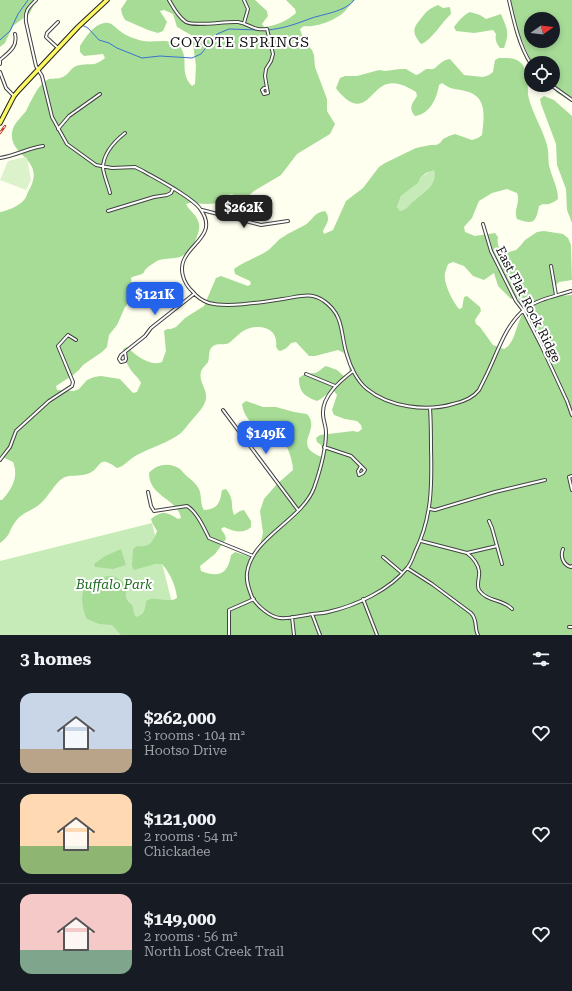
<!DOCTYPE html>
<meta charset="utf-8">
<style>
:root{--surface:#171b24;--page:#242831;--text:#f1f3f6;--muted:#9ea1a6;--line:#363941;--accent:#2563eb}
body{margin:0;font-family:"Roboto Serif",serif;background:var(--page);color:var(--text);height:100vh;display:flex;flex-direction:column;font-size:15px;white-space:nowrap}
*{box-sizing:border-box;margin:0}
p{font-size:13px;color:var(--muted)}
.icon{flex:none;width:22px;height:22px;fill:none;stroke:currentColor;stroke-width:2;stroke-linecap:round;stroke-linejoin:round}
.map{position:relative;height:635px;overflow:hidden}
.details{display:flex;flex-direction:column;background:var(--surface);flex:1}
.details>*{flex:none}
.needle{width:26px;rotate:76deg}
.fabs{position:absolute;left:524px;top:12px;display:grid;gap:8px}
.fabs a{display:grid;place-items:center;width:36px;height:36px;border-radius:50%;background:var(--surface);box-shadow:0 2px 6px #0003;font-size:20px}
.price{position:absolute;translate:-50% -34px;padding:0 9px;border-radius:8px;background:var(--accent);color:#fff;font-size:13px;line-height:26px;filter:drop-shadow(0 1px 2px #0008)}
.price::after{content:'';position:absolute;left:50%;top:24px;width:12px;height:9px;margin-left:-6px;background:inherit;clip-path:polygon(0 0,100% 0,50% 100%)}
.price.selected{background:#222;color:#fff}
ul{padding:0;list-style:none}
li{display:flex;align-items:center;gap:12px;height:100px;padding:0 20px}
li+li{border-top:1px solid var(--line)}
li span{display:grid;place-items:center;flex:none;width:112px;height:80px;border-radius:12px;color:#555}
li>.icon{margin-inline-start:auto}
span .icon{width:48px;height:48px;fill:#fffc;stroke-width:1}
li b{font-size:17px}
h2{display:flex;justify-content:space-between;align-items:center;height:48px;padding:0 20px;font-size:17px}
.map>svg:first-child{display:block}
.green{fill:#c7ebb8}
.forest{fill:#a7dc97;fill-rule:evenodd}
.pitch{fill:#dbf2ca}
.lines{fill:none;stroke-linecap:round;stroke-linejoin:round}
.stream{stroke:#3871d1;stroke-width:1}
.minor-casing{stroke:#424242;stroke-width:4}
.primary-casing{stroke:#202020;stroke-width:5.5}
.minor{stroke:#fff;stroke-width:2}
.primary{stroke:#fcf963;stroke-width:3.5}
.rail-casing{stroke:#c43f22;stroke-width:2.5}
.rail{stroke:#fff;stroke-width:1;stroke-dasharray:3;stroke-linecap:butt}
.labels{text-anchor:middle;stroke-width:4;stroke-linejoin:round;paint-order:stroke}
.street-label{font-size:13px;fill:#0f0f0f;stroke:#fff}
.park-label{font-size:13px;font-style:italic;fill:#1c691e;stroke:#fff}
.neighbourhood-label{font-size:14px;letter-spacing:1px;fill:#0f0f0f;stroke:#fff}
</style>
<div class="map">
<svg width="572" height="635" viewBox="0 0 572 635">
<rect width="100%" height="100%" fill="#fffff0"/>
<!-- green -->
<path class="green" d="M434,169c3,16 -9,22 -19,31 -6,4 -7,9 -15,11l-3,-4 4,-11 17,-13 3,-6z
M152,523l28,112h-180v-74z"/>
<!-- forest -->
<path class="forest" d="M0,0h36l-6,13 -17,13 -8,17 -5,4z
M127,0h128l12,11 1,5 -6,8 2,3c11,-1 23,-6 32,-14l-1,-4 -9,-9h69c-4,4 -7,7 -10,11 -8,9 -30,17 -41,15l-4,3 4,12 8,9 2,5 1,12 12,32v12l8,13 -5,10 -33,20 -16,21 -27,16 -9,8 -4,1 -9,-6 -4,1c-9,13 -25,8 -39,8l-3,1c3,7 11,10 13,20 2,10 -9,30 -19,33 -6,2 -14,1 -21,3 -4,2 -10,6 -13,9 -3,3 0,2 -4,5 -4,2 -7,1 -11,4l2,19 -8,10 -8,18 -8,10 -2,12 -5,5 -19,13 -4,5 -6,5 -17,11 1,4 17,1 5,-2 8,-9 7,-3 7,-1 19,3 13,14 4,-1 4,-9c-2,-4 -3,-5 -6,-8 -7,-7 -11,-17 -12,-26l4,-2c8,8 23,20 35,15l4,-11 -2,-20 3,-2h4l5,-2 9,-9 19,-12 12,-28 5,-2 27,10 3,-2 -1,-3 -15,-7 -1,-5c10,-8 22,-11 33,-18 6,-4 9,-10 16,-14 7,-5 15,-8 22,-12 8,-5 9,-13 20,-14 6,8 2,12 -2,20l1,3 9,-4 13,-29 17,-13 16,-21 6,-4 31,-15 14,-3h6l4,-2 3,-4 6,-3 6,-2 17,6 6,-2 4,-3c2,-18 6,-39 -17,-44 -12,-3 -11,0 -23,-8l-3,2c-2,13 -9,29 -24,31 -7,-8 -3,-12 2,-20l-1,-4c-8,-5 -19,-11 -29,-8 -16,5 -21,30 -41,15 -4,-4 -7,-6 -10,-11l4,-10 5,-2h12l22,-6 6,1 15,-2h6l10,6c5,-1 7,-5 11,-6 4,0 7,1 9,-2 5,-4 7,-7 14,-8l14,16 19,2 6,-2 4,-3 2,-12 4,-2c8,0 17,-1 23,6 9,11 4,23 7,35 4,15 13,29 17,43 4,10 1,18 4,27 3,11 8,19 8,30 -5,4 -9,6 -15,5l-4,2c-3,17 -6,19 -22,13 -4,-9 4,-17 0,-26l-10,-4 -15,4 -13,8 -7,17 -8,9 1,5 10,4 20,-3 3,4c-1,7 0,10 5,15h6l7,-2 5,-5 4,-5 12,-8 7,-1 19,3 5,4 3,7 1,35 -13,2 -4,4v5l4,5 13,-1v340h-451l-9,-10 -13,-1 -12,-5c-4,-7 -7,-22 -3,-31 4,-7 19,-12 26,-12 4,0 9,3 12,5 4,6 4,9 4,16 1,4 3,5 6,8 2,4 1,8 4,12 9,-2 9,-8 10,-16 9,-6 22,3 31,-3 -1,-12 -7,-25 -15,-34h-7l-21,6 -2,-4 1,-17 4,-3c13,2 16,-4 20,-15 -2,-4 -5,-7 -6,-12 11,-9 16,-7 27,0l3,-1c-4,-20 -32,-21 -32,-45 8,-9 20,-11 31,-4 3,3 5,6 9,9 4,3 7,6 10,11 3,7 1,15 5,21 14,-1 16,-7 18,-20l4,-1c9,11 4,16 8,26l6,-4 4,-1 7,11v6c-9,8 -17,4 -27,0l-3,2 4,6 1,4 -11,15 -15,12 1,5c18,7 27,3 30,-16l4,-3 15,5 5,-2 5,-10 3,-12 -3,-22 4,-12 13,-15 16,-14c0,-9 -6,-28 -14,-33 -4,-3 -8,-2 -12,-3 -12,-4 -24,-18 -25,-30l4,-3 17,6h13l18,5 13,2c15,17 -17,31 15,43l3,-2 -4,-10 -4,-3 -1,-4 4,-3 33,-4 5,1 4,-3 -1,-4 -4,-4 -12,-2 -11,-4 -2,-5 5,-15 -3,-4c-8,2 -10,7 -17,10 -13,-5 -18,-9 -18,-23 6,-5 9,-4 16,-5 4,-1 7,-5 11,-7l11,4 9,8 3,-1 1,-17 -2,-5 -10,-5 -23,6h-6l-13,-14 -5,1c-3,4 -6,7 -12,8l-3,-4c3,-19 -16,-24 -31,-17 -6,3 -11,9 -16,13 -6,3 -12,-1 -17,4 -4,4 -2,10 -4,15 -2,3 -6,6 -7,10 -3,10 9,20 4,30 -2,6 -8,12 -12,17 -4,4 -8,10 -12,14 -13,10 -29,14 -44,22 -7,3 -13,12 -20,13 -21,-15 -14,1 -30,6 -8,3 -16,0 -24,4 -9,6 -14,18 -22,25 -7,7 -20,10 -25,18 -8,10 -4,13 -16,22v-43h2c10,-11 17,-23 11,-38l-13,-6v-244c7,-1 19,-6 24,-12 2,-2 3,-6 4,-8 20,-33 -19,-35 -16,-59 1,-10 9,-15 14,-22 5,-9 12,-28 23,-32 5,-1 11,1 17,-4 5,-4 6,-9 14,-10 11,-2 14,2 25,-7l-2,-4 -19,2 -4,-4v-6c5,-8 13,-21 24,-23 8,-1 10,4 16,8 6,5 15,8 23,10 11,2 31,-4 38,7 8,13 -2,24 11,38l3,-2 1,-18 -3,-21v-6l-2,-4 -14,-8 -4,-13 -9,-4 -4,1 7,11 -4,9 -5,2 -10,-3 -23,-10 -3,-6 -1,-5zM434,170c3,15 -9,21 -19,30 -6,4 -7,9 -15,11l-3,-4 4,-11 17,-13 3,-6 5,-4zM453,262l11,4 9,10 11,4 10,-7 4,13 13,13 7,-1 5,15c-7,11 -8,31 -19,36l-11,-4 -13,-18 -4,-3 -1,-4 6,-9 -1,-4 -13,-11 -3,1 -2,11 -3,1c-6,-7 -16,-26 -14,-36 1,-3 2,-6 3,-9z
M510,0h62v101l-15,-8 -6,-8h2v-22h-21l-2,-4 -17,-40zM531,19h22v22h-22z
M438,5l5,3 7,-1 1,7c-8,7 -21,28 -30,30 -11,-13 -7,-17 2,-28 4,-6 8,-8 15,-11z
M470,12l10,3 6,4 15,-5c6,15 9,18 3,34h-4c-4,-5 -5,-9 -4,-14l-3,-4 -19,3 -18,-2 -2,-4c4,-5 9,-12 16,-15z
M544,96l10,4 18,16v107l-5,-13 -1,-21 -9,-24 -1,-21 -15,-40 -1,-5z
M121,549l5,16 -13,4 -18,-2 -1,-3 11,-8z"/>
<!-- pitch -->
<path class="pitch" d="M25,157l2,1 4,22 -5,10 -26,-10 8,-19z"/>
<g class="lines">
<!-- stream -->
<path class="stream" d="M82,25l6,3 11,12 10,3 8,5 25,10 18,-2 32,2 9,-4 16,-20 12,-5 29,1
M267,30c15,-1 29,-6 42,-11 13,-5 37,-7 45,-19
M0,40l10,-9 8,-17 10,-14"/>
<!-- minor casing -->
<g class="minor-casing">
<path id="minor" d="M36,0c-8,8 -11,10 -10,22l10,44 6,10 10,41 15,27 29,21 16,3 23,-1 8,4c14,8 51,27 58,39 15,22 -6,31 -15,46 -8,12 -3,27 7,36 4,5 10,9 16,11 19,5 54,-1 74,-4 15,-2 28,-8 41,2 21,15 16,33 23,54 3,11 10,26 20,34 22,18 59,23 86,15 9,-2 20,-6 26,-14 2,-4 4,-8 6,-12 12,-23 19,-52 40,-69 13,-10 31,-13 46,-18
M169,0c4,7 9,17 17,22 9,5 39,-1 52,0 12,2 15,9 29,7l6,25 -2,7 -5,8 -1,7 2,12h-3l-2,2 2,4 4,-1 -1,-5
M509,0c5,22 10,45 22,64
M58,22l-11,11 -1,4 12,11
M244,23l4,-14 -4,-9
M0,64v-4c9,-8 18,-13 15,-26
M0,72l6,16 8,8
M551,85l21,15
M58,129l11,-13 31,-22
M0,158c15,-2 28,-10 43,-12
M110,193c-2,-8 -6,-17 -7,-25 0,-14 12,-27 22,-35
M202,210l59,15 27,-4
M108,211l46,-14 13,-2 4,-2 2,-4
M483,224l8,27 25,50 7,9 18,35 26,56 5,14
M551,266l5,29
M125,352l1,7 -1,2 -4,1 -2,-3 2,-4 24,-19 6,-8 43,-34
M353,371c-13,10 -31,25 -30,43 0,6 3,12 3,18 0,19 -6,39 -12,56 -12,32 -63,50 -67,85 -1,9 2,16 5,24 5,9 18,20 28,21 9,1 19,-2 27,-3 7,-2 14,-1 21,-3 27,-6 62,-22 79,-44 4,-4 6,-11 8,-16 17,-34 17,-67 16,-104 0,-13 0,-26 -1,-40
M306,374l29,12
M223,410l75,100
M324,447l27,9 14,14 -2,3 -4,2 -1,-4 3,-5
M0,460l10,-13 6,-16 33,-30 23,-15 1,-4 -15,-36 10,-11 8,5
M572,476l-3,1 3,13
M148,492l3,14 3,5 33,-5c10,6 17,22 22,32l44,18
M430,509l5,1 60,-18 50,-12
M489,521l3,7 10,36
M421,541l46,12 30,-7
M563,549c-3,7 0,16 8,18l1,-1
M467,553c5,4 11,11 12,18 1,7 -3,13 0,19 8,12 24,9 33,19
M383,557l19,16
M407,568l25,16 39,29c7,7 3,15 7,22
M363,599l14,36
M312,614l8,21
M292,617l2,18
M569,627h3
M229,635v-25l25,-11"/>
</g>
<!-- primary casing -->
<g class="primary-casing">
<path id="primary" d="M0,123l14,-27 5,-6 59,-63 29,-27"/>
</g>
<!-- minor -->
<use href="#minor" class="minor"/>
<!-- primary -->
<use href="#primary" class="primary"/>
<!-- rail casing -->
<g class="rail-casing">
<path id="rail" d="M0,133l5,-7"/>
</g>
<!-- rail -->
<use href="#rail" class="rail"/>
</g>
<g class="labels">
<!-- street labels -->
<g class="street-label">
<text transform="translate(529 304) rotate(63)" y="5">East Flat Rock Ridge</text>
</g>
<!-- park labels -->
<g class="park-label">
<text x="114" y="589">Buffalo Park</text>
</g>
<!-- neighbourhood labels -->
<g class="neighbourhood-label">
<text x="240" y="47">COYOTE SPRINGS</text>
</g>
</g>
</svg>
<div class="fabs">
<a><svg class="needle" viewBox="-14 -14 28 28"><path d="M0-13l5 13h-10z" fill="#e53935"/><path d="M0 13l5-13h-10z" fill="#9ea1a6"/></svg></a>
<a><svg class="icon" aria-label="locate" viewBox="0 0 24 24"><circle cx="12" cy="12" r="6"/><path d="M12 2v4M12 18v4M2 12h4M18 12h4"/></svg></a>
</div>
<b class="price selected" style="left:244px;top:229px">$262K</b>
<b class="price" style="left:155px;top:316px">$121K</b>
<b class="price" style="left:266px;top:455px">$149K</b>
</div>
<section class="details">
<h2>3 homes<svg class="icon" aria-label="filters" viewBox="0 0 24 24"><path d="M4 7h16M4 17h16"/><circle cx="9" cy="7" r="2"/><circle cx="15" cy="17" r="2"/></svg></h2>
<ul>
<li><span style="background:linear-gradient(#c9d6e8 70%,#b9a48a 0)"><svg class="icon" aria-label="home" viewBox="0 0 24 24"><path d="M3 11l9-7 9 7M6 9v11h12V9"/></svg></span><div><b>$262,000</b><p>3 rooms · 104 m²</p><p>Hootso Drive</p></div><svg class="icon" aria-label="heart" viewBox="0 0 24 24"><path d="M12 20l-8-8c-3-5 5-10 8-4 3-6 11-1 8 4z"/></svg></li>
<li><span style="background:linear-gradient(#ffd9b3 65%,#8fb573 0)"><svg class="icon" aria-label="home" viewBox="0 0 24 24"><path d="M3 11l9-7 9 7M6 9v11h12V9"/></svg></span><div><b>$121,000</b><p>2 rooms · 54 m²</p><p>Chickadee</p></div><svg class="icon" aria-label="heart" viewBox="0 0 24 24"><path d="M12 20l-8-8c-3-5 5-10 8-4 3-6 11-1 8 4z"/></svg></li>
<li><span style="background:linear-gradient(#f6c9c9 70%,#7fa58c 0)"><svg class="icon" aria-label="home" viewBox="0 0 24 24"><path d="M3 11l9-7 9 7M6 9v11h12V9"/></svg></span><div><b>$149,000</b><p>2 rooms · 56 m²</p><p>North Lost Creek Trail</p></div><svg class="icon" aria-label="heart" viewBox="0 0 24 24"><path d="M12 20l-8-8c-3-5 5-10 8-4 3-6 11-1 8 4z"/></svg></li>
</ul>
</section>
